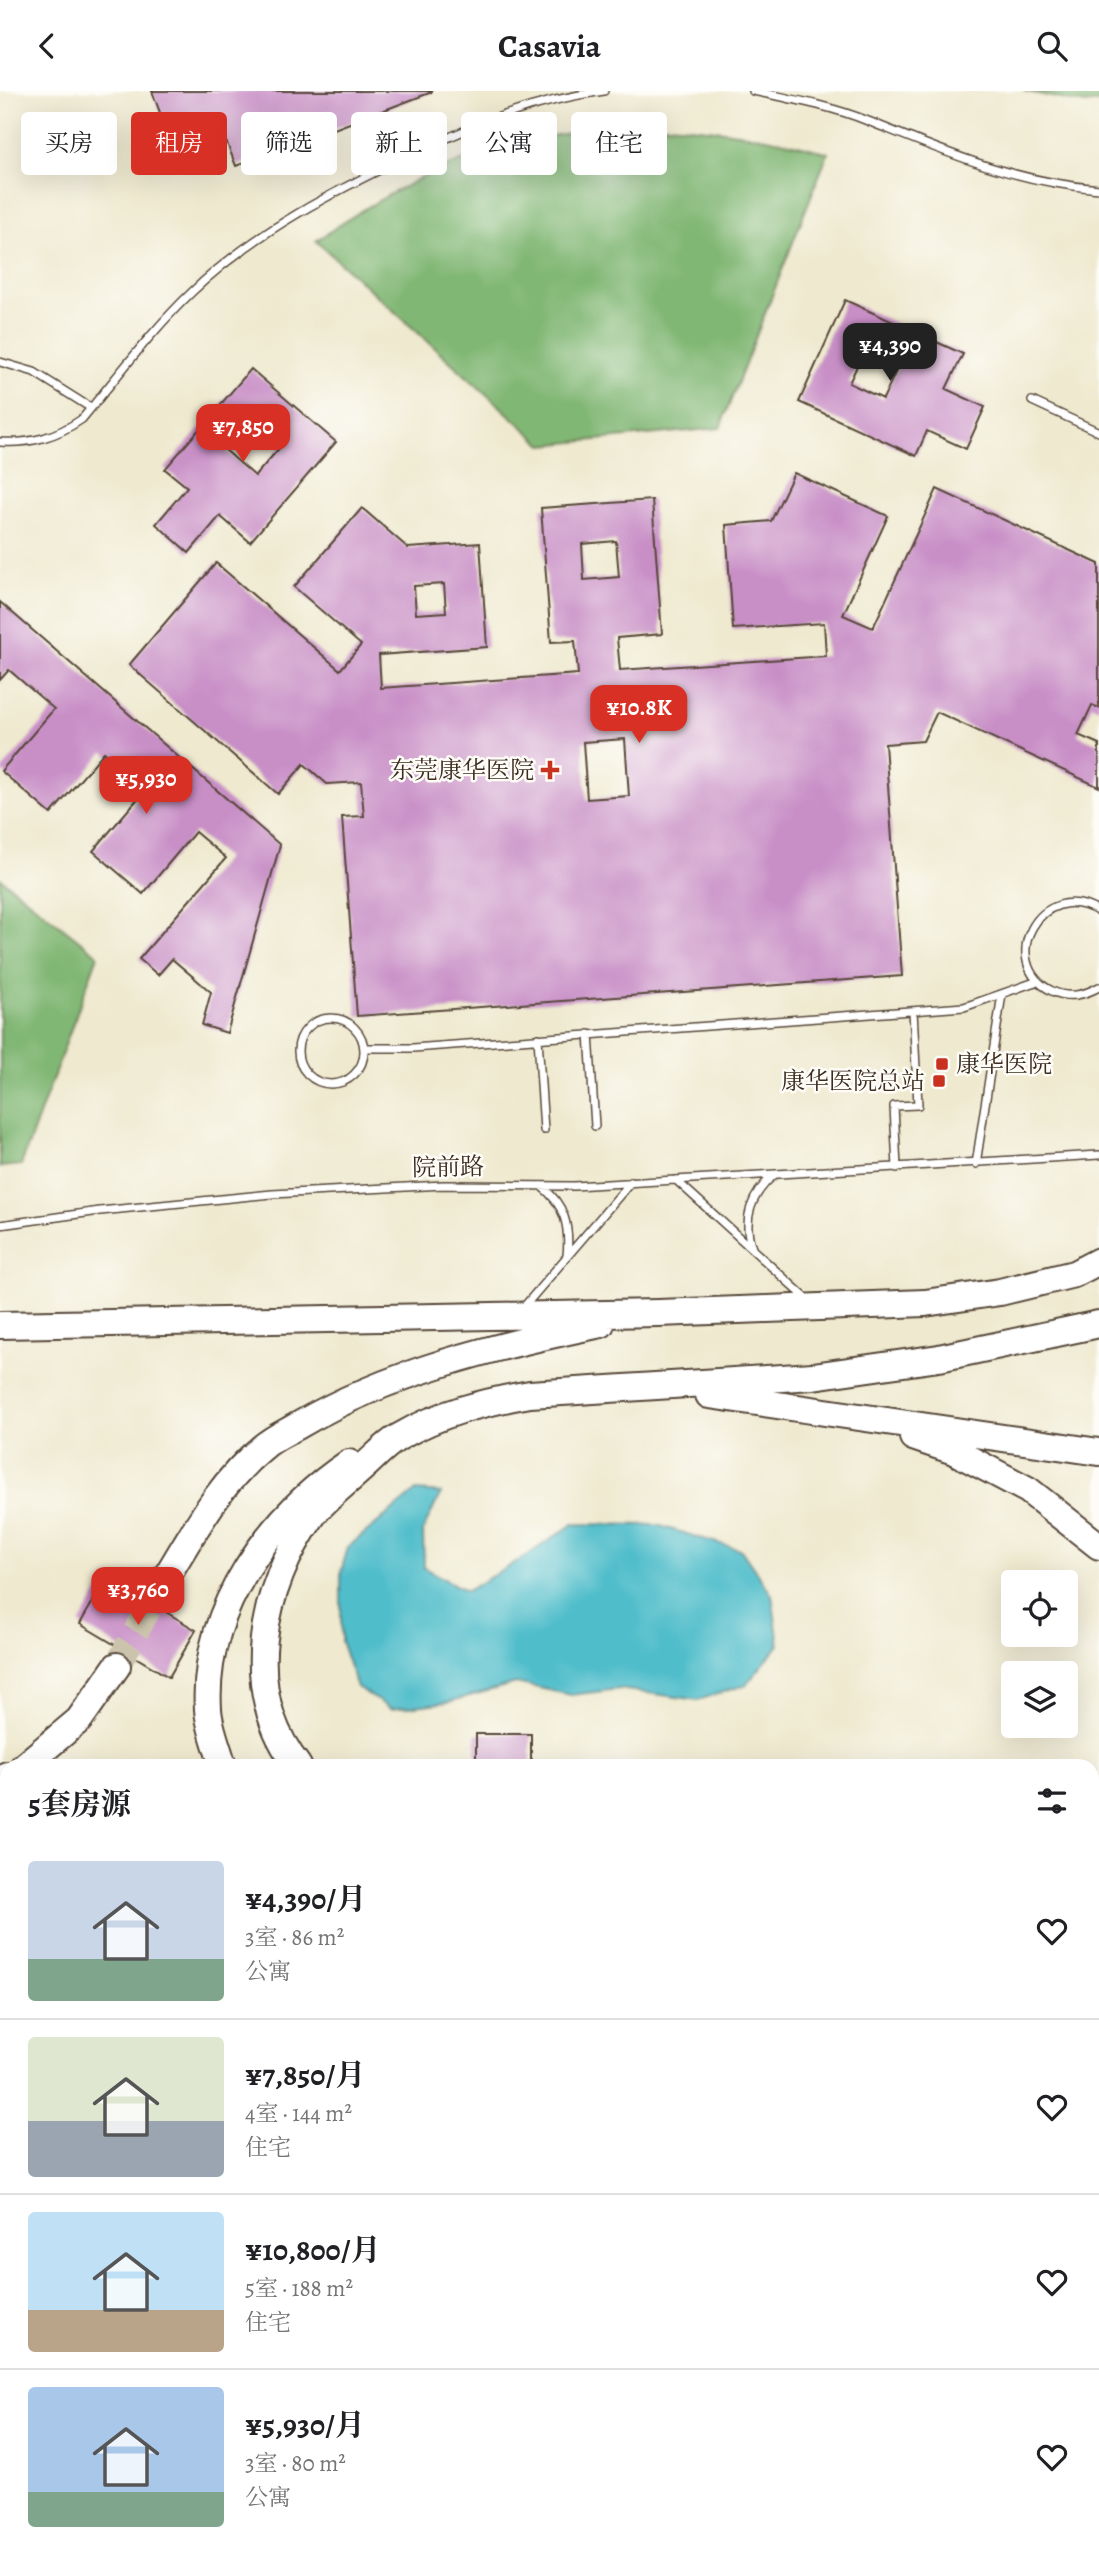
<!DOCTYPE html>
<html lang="zh">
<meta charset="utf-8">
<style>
:root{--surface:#fff;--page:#f6f6f6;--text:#202124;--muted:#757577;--line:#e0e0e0;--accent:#d93025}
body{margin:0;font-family:Alegreya,"Noto Serif SC",serif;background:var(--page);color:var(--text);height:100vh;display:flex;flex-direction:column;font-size:26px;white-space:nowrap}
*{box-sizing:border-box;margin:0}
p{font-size:23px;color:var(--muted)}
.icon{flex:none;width:38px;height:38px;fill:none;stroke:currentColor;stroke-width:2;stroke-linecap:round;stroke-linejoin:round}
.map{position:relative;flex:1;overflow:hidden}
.sheet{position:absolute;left:0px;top:1668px;width:1099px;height:800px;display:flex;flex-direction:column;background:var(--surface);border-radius:21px 21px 0 0;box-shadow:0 7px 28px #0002}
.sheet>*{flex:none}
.guide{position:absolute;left:21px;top:21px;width:700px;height:63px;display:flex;gap:14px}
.tools{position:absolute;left:1001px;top:1479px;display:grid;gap:14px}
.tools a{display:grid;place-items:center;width:77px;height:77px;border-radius:7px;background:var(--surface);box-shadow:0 7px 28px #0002;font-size:35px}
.price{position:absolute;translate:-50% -60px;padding:0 16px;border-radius:14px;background:var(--accent);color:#fff;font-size:23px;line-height:46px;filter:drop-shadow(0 2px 4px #0008)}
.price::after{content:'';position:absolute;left:50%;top:42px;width:21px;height:16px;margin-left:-10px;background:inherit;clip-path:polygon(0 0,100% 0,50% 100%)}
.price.current{background:#222;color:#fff}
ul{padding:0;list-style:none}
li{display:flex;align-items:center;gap:21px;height:175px;padding:0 28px}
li+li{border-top:2px solid var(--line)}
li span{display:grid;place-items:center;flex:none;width:196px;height:140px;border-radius:7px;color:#555}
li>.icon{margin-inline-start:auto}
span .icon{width:84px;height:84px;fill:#fffc;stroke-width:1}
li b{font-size:30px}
h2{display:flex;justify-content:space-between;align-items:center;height:84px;padding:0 28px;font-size:30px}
.pill{padding:0 24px;border-radius:7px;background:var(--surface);box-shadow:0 7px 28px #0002;font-size:24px;line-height:63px}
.pill.current{background:var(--accent);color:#fff}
header{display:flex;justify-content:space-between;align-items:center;height:91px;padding:0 28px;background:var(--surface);font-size:32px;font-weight:700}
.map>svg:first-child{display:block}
.forest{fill:#81b774;stroke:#5e7049;stroke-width:2}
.water{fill:#50bdca;stroke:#467474;stroke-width:2}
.building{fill:#c88ec6;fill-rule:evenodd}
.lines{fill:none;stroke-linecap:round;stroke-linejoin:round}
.highway-tunnel{stroke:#cbc3ac;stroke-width:26;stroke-dasharray:26 13;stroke-linecap:butt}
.lane-casing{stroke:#564739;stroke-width:10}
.highway-casing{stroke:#564739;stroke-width:30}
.lane{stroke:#fff;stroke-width:7}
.highway{stroke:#fff;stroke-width:26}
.poi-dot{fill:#c8321e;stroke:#fdfcf7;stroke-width:2.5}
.labels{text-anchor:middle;stroke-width:5;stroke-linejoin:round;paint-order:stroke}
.poi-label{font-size:24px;fill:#3b2a1e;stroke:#fdfcf7;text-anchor:end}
.street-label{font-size:24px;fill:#3b2a1e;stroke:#fdfcf7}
</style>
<header><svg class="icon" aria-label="back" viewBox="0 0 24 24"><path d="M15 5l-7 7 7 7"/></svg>Casavia<svg class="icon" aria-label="search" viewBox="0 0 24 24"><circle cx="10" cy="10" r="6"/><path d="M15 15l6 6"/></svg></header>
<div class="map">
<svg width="1099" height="2467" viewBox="0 0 1099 2467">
<rect width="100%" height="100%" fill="#fdfcf7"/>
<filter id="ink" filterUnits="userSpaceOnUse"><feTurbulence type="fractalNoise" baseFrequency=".0143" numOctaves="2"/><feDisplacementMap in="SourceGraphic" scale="14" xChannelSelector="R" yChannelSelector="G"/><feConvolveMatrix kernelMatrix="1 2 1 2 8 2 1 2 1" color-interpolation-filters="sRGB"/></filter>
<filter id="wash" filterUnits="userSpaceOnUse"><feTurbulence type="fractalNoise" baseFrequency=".00686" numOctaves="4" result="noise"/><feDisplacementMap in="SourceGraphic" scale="28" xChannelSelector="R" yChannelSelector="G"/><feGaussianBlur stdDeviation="1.57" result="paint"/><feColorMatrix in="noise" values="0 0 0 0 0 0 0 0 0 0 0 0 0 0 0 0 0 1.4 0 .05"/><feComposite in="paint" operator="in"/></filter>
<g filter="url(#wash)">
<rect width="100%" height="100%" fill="#efe9cf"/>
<!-- forest -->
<path class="forest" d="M1024,0h75v11l-14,2z
M651,33c61,3 118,12 177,29l-108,275 -177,17 -227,-204c110,-78 200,-109 335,-117z
M0,787l98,77 -77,210 -21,2z"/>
<!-- water -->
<path class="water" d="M416,1400l25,2 -18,37 1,38 42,23 59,-34 48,-33 84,1 84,25 31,45 7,50 -33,40 -48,15 -79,-11 -48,6 -55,-12 -68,19 -57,7 -34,-22 -16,-46v-69l7,-25z"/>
<g id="blocks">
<!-- building -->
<path class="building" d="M152,0h280v1l-196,74 -9,-23 -49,18z
M845,209l118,54 -17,35 39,18 -19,42 -39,-18 -11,25 -117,-54zM864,260l34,16 -15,32 -34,-16z
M251,278l85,73 -86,100 -30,-26 -31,37 -33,-29 31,-37 -22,-18zM250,328l31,27 -26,30 -31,-27z
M794,382l94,43 -45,99 30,13 64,-139 162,75v144l-7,-3 -14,30 21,9v43l-162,-75 -14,29 -38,3 17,232 -545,40 -15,-199 22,-1 -3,-34 -34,2 -23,-20 -26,30 -149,-129 87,-102 124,107 21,-25 -67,-58 68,-79 46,40 72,-5 7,104 -108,8 2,33 197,-14 -3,-33 -24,1 -10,-134 111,-8 10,134 -45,4 3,32 206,-14 -2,-33 -91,6 -7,-104 45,-4zM616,450l3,36 -35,3 -2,-36zM444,493l2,28 -30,2 -2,-28zM625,648l4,57 -42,3 -4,-57z
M0,511l280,243 -53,188 -25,-8 9,-33 -39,-33 -14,16 -19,-16 87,-101 -31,-26 -52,62 -50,-43 53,-62 -42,-37 -53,62 -50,-43 53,-62 -45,-39 -9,10z
M107,1486l89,53 -27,47 -89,-53z
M476,1643h55v32h-55z"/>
</g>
</g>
<g filter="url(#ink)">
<use href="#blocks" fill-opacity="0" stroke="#564739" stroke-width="2"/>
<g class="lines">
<!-- highway-tunnel -->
<path class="highway-tunnel" d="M117,1575l48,-87"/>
<!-- lane casing -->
<g class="lane-casing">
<path id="lane" d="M753,0c39,8 78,15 115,30 80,32 143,60 231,68
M0,271l34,10 57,36
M1032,310l67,31
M0,351c31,2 56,-5 82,-23 36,-43 70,-89 111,-128 63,-60 143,-101 220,-137 62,-30 122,-54 191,-63
M1099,821c-58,-36 -104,51 -47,79 17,8 32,4 47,-4
M298 960a33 33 0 1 1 66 0a33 33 0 1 1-66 0Z
M589,943l6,92
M538,947l6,92
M364,957h49l551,-41 74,-26
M976,1073l26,-170
M897,1077l-3,-62 24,-1 -5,-94
M676,1089l131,119
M541,1095c24,18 29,41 26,70
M0,1134l100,-14 172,-17 172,-9 130,1 525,-31
M752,1157c-10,-28 -1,-54 22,-73
M522,1218l109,-127"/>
</g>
<!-- highway casing -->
<g class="highway-casing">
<path id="highway" d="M0,1234l658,-12 267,-10 75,-11 74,-18 25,-13
M709,1304l390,57
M913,1346l41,14 74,39 71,56
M165,1488c28,-46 55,-97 98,-132 10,-9 24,-15 36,-22 90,-53 200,-80 302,-101
M24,1675l55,-46 38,-54
M223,1675c-5,-18 -14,-39 -15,-57 -6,-99 62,-193 141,-246
M298,1675c-59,-75 -37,-179 15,-251 12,-16 31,-30 46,-44 13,-11 26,-26 40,-34 41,-24 85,-35 131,-43l283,-18 126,-18 160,-34
M0,1688l7,-4
M1092,1709l7,1
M0,1830h7
M1092,1842l7,3
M0,2008l7,-1
M1092,2011h7
M0,2076h7
M1092,2077h7
M1092,2273l7,-4
M0,2395l7,1
M1092,2400l7,-2
M122,2467l36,-2
M154,2467l260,-7"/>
</g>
<!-- lane -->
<use href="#lane" class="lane"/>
<!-- highway -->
<use href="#highway" class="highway"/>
</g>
</g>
<!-- markers -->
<g class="poi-dot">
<path d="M546.5 668.5h7v7h7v7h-7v7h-7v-7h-7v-7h7z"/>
<rect x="935" y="966" width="14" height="14" rx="3.5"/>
<rect x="932" y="983" width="14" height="14" rx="3.5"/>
</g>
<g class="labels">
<!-- poi labels -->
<g class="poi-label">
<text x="534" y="687">东莞康华医院</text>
<text x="956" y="981" text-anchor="start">康华医院</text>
<text x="925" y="998">康华医院总站</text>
</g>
<!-- street labels -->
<g class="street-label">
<text transform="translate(448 1076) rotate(-1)" y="8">院前路</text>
</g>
</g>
</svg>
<div class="tools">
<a><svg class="icon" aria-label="locate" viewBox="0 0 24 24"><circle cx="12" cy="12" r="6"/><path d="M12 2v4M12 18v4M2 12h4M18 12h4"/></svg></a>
<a><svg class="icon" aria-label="layers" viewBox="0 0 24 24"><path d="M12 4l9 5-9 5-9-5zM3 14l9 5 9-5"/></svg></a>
</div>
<b class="price current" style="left:890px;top:292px">¥4,390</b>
<b class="price" style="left:243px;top:373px">¥7,850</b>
<b class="price" style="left:639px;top:654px">¥10.8K</b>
<b class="price" style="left:146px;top:725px">¥5,930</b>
<b class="price" style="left:138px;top:1536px">¥3,760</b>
<div class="guide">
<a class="pill">买房</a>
<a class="pill current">租房</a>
<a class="pill">筛选</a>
<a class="pill">新上</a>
<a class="pill">公寓</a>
<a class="pill">住宅</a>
</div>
<section class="sheet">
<h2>5套房源<svg class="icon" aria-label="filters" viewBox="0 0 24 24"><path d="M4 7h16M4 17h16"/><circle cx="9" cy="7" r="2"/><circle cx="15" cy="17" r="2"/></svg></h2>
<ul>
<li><span style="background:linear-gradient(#c9d6e8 70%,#7fa58c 0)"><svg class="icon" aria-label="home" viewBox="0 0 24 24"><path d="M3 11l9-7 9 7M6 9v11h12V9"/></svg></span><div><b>¥4,390/月</b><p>3室 · 86 m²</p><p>公寓</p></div><svg class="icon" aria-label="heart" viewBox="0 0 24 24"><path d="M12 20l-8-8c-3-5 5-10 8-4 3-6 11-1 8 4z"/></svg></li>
<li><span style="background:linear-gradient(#dfe7d0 60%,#9aa5b1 0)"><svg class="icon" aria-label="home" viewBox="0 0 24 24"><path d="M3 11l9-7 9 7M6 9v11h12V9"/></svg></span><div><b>¥7,850/月</b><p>4室 · 144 m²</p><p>住宅</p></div><svg class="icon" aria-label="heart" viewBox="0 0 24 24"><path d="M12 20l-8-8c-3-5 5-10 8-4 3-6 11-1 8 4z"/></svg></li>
<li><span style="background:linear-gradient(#bfe0f5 70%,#b9a48a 0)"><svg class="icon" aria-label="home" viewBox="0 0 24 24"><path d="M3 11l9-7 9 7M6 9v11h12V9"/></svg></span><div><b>¥10,800/月</b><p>5室 · 188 m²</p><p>住宅</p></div><svg class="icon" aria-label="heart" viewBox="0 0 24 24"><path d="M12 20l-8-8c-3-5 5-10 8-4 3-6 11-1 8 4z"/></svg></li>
<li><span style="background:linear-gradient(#a9c7e8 75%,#7fa58c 0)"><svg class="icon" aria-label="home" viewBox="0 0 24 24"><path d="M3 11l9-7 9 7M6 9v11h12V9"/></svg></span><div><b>¥5,930/月</b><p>3室 · 80 m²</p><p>公寓</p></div><svg class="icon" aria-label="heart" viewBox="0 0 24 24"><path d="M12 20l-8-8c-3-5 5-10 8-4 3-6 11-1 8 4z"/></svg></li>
</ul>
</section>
</div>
